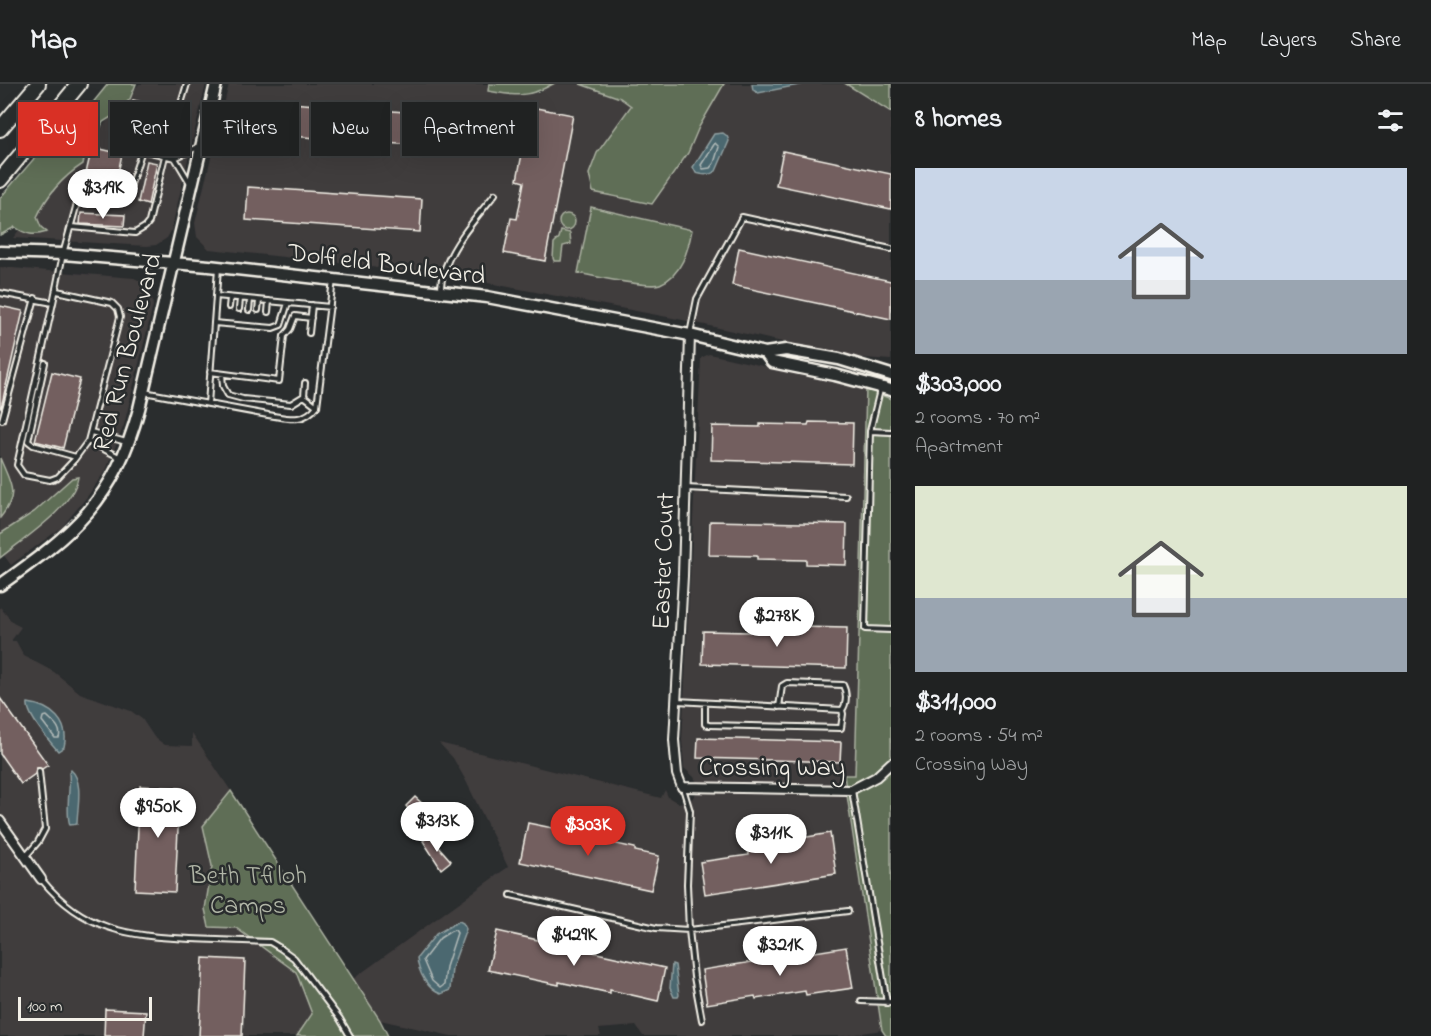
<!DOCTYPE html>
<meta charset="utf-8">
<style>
:root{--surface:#202222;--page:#282a2a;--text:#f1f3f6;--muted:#a2a4a5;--line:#3d3f40;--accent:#d93025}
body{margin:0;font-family:"Indie Flower",sans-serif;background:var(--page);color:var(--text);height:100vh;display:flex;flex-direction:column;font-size:22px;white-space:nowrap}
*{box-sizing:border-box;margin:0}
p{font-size:20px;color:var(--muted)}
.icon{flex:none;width:33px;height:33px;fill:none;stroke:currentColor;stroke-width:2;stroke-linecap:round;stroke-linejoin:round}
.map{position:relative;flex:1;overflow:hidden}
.details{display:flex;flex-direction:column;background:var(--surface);width:540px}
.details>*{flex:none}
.top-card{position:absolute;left:18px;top:18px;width:570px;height:54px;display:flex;gap:12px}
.scale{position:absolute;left:18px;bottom:15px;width:134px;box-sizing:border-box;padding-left:6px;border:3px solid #f4f1e8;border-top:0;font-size:16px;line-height:21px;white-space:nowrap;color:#f4f1e8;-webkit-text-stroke:4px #2a2d2e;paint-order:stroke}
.price{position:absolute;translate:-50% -51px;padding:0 14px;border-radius:21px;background:#fff;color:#222;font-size:20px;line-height:39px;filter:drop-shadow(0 2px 3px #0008)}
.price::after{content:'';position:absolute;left:50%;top:36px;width:18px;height:14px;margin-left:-9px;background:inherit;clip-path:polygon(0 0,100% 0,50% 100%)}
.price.active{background:var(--accent);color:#fff}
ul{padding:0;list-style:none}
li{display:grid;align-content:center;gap:12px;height:318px;padding:0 24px}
li span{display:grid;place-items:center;height:186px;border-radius:0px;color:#555}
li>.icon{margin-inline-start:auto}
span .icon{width:108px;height:108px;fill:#fffc;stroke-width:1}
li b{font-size:26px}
h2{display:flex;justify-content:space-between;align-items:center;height:72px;padding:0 24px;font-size:26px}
.tag{padding:0 21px;border-radius:0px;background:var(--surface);box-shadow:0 6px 24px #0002,0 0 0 2px var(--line);font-size:21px;line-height:54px}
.tag.active{background:var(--accent);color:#fff}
header{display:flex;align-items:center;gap:36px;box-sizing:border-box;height:84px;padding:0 30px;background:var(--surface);border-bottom:2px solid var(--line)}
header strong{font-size:28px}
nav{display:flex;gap:33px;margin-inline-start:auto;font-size:21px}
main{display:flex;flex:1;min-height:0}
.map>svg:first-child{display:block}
.built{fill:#403c3d}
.green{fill:#5f6e57;stroke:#aab0a0;stroke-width:1.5}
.water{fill:#4c6870;stroke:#8f9fa0;stroke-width:1.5}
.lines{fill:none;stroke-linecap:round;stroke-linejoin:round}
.shore{stroke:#b1bab8;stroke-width:1.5}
.building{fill:#735f5f;stroke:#f4f1e8;stroke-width:1.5}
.lane-casing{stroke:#f4f1e8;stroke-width:8}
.street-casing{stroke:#f4f1e8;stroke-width:12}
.secondary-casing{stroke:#f4f1e8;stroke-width:15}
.highway-casing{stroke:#f4f1e8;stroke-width:18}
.lane{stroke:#2a2d2e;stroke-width:4}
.street{stroke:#2a2d2e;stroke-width:8}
.secondary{stroke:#2a2d2e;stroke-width:10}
.highway{stroke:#2a2d2e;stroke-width:14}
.labels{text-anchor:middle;stroke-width:5;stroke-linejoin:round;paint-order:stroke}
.street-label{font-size:26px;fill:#f4f1e8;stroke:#2a2d2e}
.park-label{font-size:26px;fill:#b1b6a7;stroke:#2a2d2e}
</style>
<header>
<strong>Map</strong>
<nav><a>Map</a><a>Layers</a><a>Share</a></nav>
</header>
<main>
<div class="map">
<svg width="891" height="952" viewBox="0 0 891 952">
<rect width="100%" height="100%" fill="#2a2d2e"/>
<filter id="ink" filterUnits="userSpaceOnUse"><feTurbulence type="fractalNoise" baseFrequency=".0167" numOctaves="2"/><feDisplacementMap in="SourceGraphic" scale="12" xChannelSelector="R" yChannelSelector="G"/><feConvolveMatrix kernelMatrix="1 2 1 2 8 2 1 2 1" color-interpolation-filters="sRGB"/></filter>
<g filter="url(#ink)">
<!-- built -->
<path class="built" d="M139,0h67l-35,147 -4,7 -11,7 -9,1 -134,-8 62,-80z
M229,0h260v7l49,2 15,-9h27l40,14 11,8 -34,47 54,51 37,-51 11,-26 25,-43h122l45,28v248l-40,-3 -173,-38 -190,-36 -139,-19 -140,-15 -12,-12 -2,-14z
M0,183l134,11 13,6 5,13 1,9 -29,119 -18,45 -19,27 -25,30 -51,38 -11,-15z
M709,270l157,35 -11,387h-11l38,254 -39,6h-200l-7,-10 -37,3 2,7h-150l-71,-16 -27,-41 155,-112 -43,-88 -12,-21 -14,-15 222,55 4,-8 3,7 10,6 13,-3 6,-8v-9l-3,-6 -10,-9 -2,-28 19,-382z
M0,523l13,16 8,4 -10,14h5l8,15 30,16 26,21 51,18 11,8 12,18 11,8 27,1v-13l39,58 -28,35 9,40 -7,43 31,19 60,44 16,42 -15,22h-297z"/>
<!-- green -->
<path class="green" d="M108,0h28l-6,15 -14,15 -13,8 -7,16 -10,12 -3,14c-20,13 -36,31 -46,53l4,10 6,5c-13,4 -21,3 -32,-5l-15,8v-37l50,-58 32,-24z
M489,0h64c-25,14 -38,12 -65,7z
M580,0h144l-25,43 -11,26 -36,51 -59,-12 -4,-18 8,-21 34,-47 -11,-8z
M846,0h45v28z
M591,123l101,23c-4,20 -10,45 -32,54 -10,4 -68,-8 -82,-11z
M559 138a8 8 0 1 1 16 0a8 8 0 1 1-16 0Z
M561,147l9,2 1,11 -8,2 -2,15h-7l-1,-3 1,-15 5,-5z
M866,305l25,10v637h-5l-4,-6 -38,-255h11z
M0,374c11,27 20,35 0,60z
M78,393c-4,30 -55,62 -78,81v-24l34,-22 38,-34z
M231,707l149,229 8,16h-91l15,-22 -16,-42 -60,-44 -27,-1 -4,-18 7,-43 -9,-40z"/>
<!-- water -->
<path class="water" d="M752,0h52l-46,9 -5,-3z
M723,49l4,3 2,5 -13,30c-7,5 -13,4 -20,2l-3,-6 21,-33z
M28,619c23,3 42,19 36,44l-6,4c-8,-9 -32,-37 -30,-48z
M71,686c13,11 6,39 6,54l-7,1c-5,-13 1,-37 -1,-52z
M459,837l4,2 3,6 -14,39 -2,22 -9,4c-13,-4 -23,-22 -24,-36l19,-24z
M672,880l3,1 4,30 -1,2h-4l-4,-9z"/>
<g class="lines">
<!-- shore -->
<path class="shore" d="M715,59l4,4 -5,16 -4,5 -7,1 -2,-4z
M43,633l4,-1c7,7 15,12 12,22h-4l-13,-17z
M451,847l4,-1 2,3 -11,34 -2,18 -4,3 -8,-7 -9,-21 17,-22z"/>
</g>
<!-- building -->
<path class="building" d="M133,16l9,2 -5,24 -12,-4 2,-9h3z
M266,17l189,15 -2,32 -190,-14z
M531,23l42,8 -28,146 -41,-8 7,-35 6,1 7,-37 -7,-2z
M92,63l30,7 -6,29 -10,5 -22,-6z
M783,67l108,23v35l-115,-24z
M147,77l10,2 -9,42 -10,-3z
M248,103l174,12 -2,33 -174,-12z
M81,129l44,2 -1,11 -44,-2z
M739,164l152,33v38l-159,-34z
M0,222l23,5 -22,97h-1z
M52,288l28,7 -17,69 -28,-7z
M809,338l44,1 -1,41 -141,-4 1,-34 48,1v-3l48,1z
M710,437l137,3 -1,41 -40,-1v-4l-49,-1v-3l-48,-1z
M799,543l48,1 -1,40 -144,-4 1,-33 47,1v-3l49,1z
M0,614l48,67 -6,4 -6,-1 -1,6 -14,10 -21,-30z
M698,654l143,4 -1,20 -143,-4z
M140,702l40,2 -5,104 -40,-2z
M415,713l11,10 -7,7 -4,-4 -3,3 -6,-7z
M528,739l84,17v3l23,5v3l24,5 -8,34 -131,-28z
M830,749l6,41 -131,20 -5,-32 49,-7 -1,-4 48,-8v-4z
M429,752l22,25 -10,8 -18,-28z
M497,847l168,37 -7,33 -48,-11v3l-51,-11v3l-71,-15z
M846,863l7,41 -47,7 -1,-4 -49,8 -1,-3 -48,8 -5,-34z
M203,874l42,2 -3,76h-43z
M105,925l41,2 -2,25h-40z"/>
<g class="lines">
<!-- lane casing -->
<g class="lane-casing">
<path id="lane" d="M175,74l15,25
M72,143l63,6 10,-6 4,-5 16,-66 22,-72
M218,184l-2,28 114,11
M441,207c0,-7 1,-16 4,-23 10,-27 32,-51 50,-74
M0,209l53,10 10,-49 16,-58 28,8 21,-11 14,-43 33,8 25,-12
M53,219l-36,162 7,10 26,5 8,-3 16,-17 14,-19 32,-124 -2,-8 -6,-6 -55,-12
M229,223l1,-9
M239,225l1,-10
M249,226l1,-10
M258,226l1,-9
M268,228l1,-11
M214,239l59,5 8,-3 7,-22
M309,249l3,-28
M690,250l7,-35 45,-82 149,32
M45,279l-17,78 5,4 43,12
M210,288l69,9 5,-45 6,-7 5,-13 16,2
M222,290l1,12 5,9 15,4 48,5 13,-8
M880,306l-10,41 -5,198 26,1
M144,308l124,23c20,3 35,9 49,-9l16,-126
M304,312l13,10
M304,312l1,-13
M208,320l8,-108
M2,336l33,-122
M870,347l21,1
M91,348l35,10
M88,357l31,16
M686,404l160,8
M677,617l165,9 1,4 -2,14 -132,-3 -4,-1v-21
M779,623l3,-21 5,-3 56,2c4,8 4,19 -1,25
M683,704l7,23 -3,73 2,46 5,47 8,43
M852,706l35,213
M26,772l12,-14 7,-13 -6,-58
M42,796c42,51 87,56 149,59 26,1 52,2 79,3l10,6 14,10 46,61 10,17
M511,811l145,33 33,2 159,-19
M861,917l30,1"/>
</g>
<!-- street casing -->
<g class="street-casing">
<path id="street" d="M690,251l-7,241 -9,164 3,34 5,13 169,3 25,-13 15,-14
M0,737l41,58"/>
</g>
<!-- secondary casing -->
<g class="secondary-casing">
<path id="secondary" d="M0,168l63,2 146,12 278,31 203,38 75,18 21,-3 53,9 52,16
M765,269l7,9 63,13 56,15
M0,501c75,-53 114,-84 139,-176l77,-325"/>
</g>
<!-- highway casing -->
<g class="highway-casing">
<path id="highway" d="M0,45l38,-45
M0,96l79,-96"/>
</g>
<!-- lane -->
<use href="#lane" class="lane"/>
<!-- street -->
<use href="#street" class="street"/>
<!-- secondary -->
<use href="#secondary" class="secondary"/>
<!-- highway -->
<use href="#highway" class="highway"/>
</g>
</g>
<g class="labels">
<!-- street labels -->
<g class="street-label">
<text transform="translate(387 179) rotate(7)" y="9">Dolfield Boulevard</text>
<text transform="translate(126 268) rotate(-75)" y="9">Red Run Boulevard</text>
<text transform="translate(662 477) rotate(-88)" y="9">Easter Court</text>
<text x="772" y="691">Crossing Way</text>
</g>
<!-- park labels -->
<g class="park-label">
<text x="248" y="799">Beth Tfiloh<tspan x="248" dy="30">Camps</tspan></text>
</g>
</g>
</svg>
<div class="scale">100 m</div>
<b class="price" style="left:103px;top:136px">$319K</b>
<b class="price" style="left:777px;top:564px">$278K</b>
<b class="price" style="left:158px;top:755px">$950K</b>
<b class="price" style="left:437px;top:769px">$313K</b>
<b class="price active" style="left:588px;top:773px">$303K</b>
<b class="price" style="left:771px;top:781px">$311K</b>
<b class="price" style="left:574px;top:883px">$429K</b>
<b class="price" style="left:780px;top:893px">$321K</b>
<div class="top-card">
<a class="tag active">Buy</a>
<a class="tag">Rent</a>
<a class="tag">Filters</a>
<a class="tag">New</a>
<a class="tag">Apartment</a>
</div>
</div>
<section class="details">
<h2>8 homes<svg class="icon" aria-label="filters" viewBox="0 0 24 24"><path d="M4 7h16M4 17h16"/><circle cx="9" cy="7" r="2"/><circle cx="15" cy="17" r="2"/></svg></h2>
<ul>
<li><span style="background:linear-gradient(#c9d6e8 60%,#9aa5b1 0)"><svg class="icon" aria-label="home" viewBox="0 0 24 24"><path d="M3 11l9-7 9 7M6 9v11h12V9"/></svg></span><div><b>$303,000</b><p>2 rooms · 70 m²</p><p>Apartment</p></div></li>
<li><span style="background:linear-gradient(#dfe7d0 60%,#9aa5b1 0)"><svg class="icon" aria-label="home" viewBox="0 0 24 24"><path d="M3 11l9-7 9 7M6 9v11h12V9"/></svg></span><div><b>$311,000</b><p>2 rooms · 54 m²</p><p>Crossing Way</p></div></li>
</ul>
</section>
</main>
